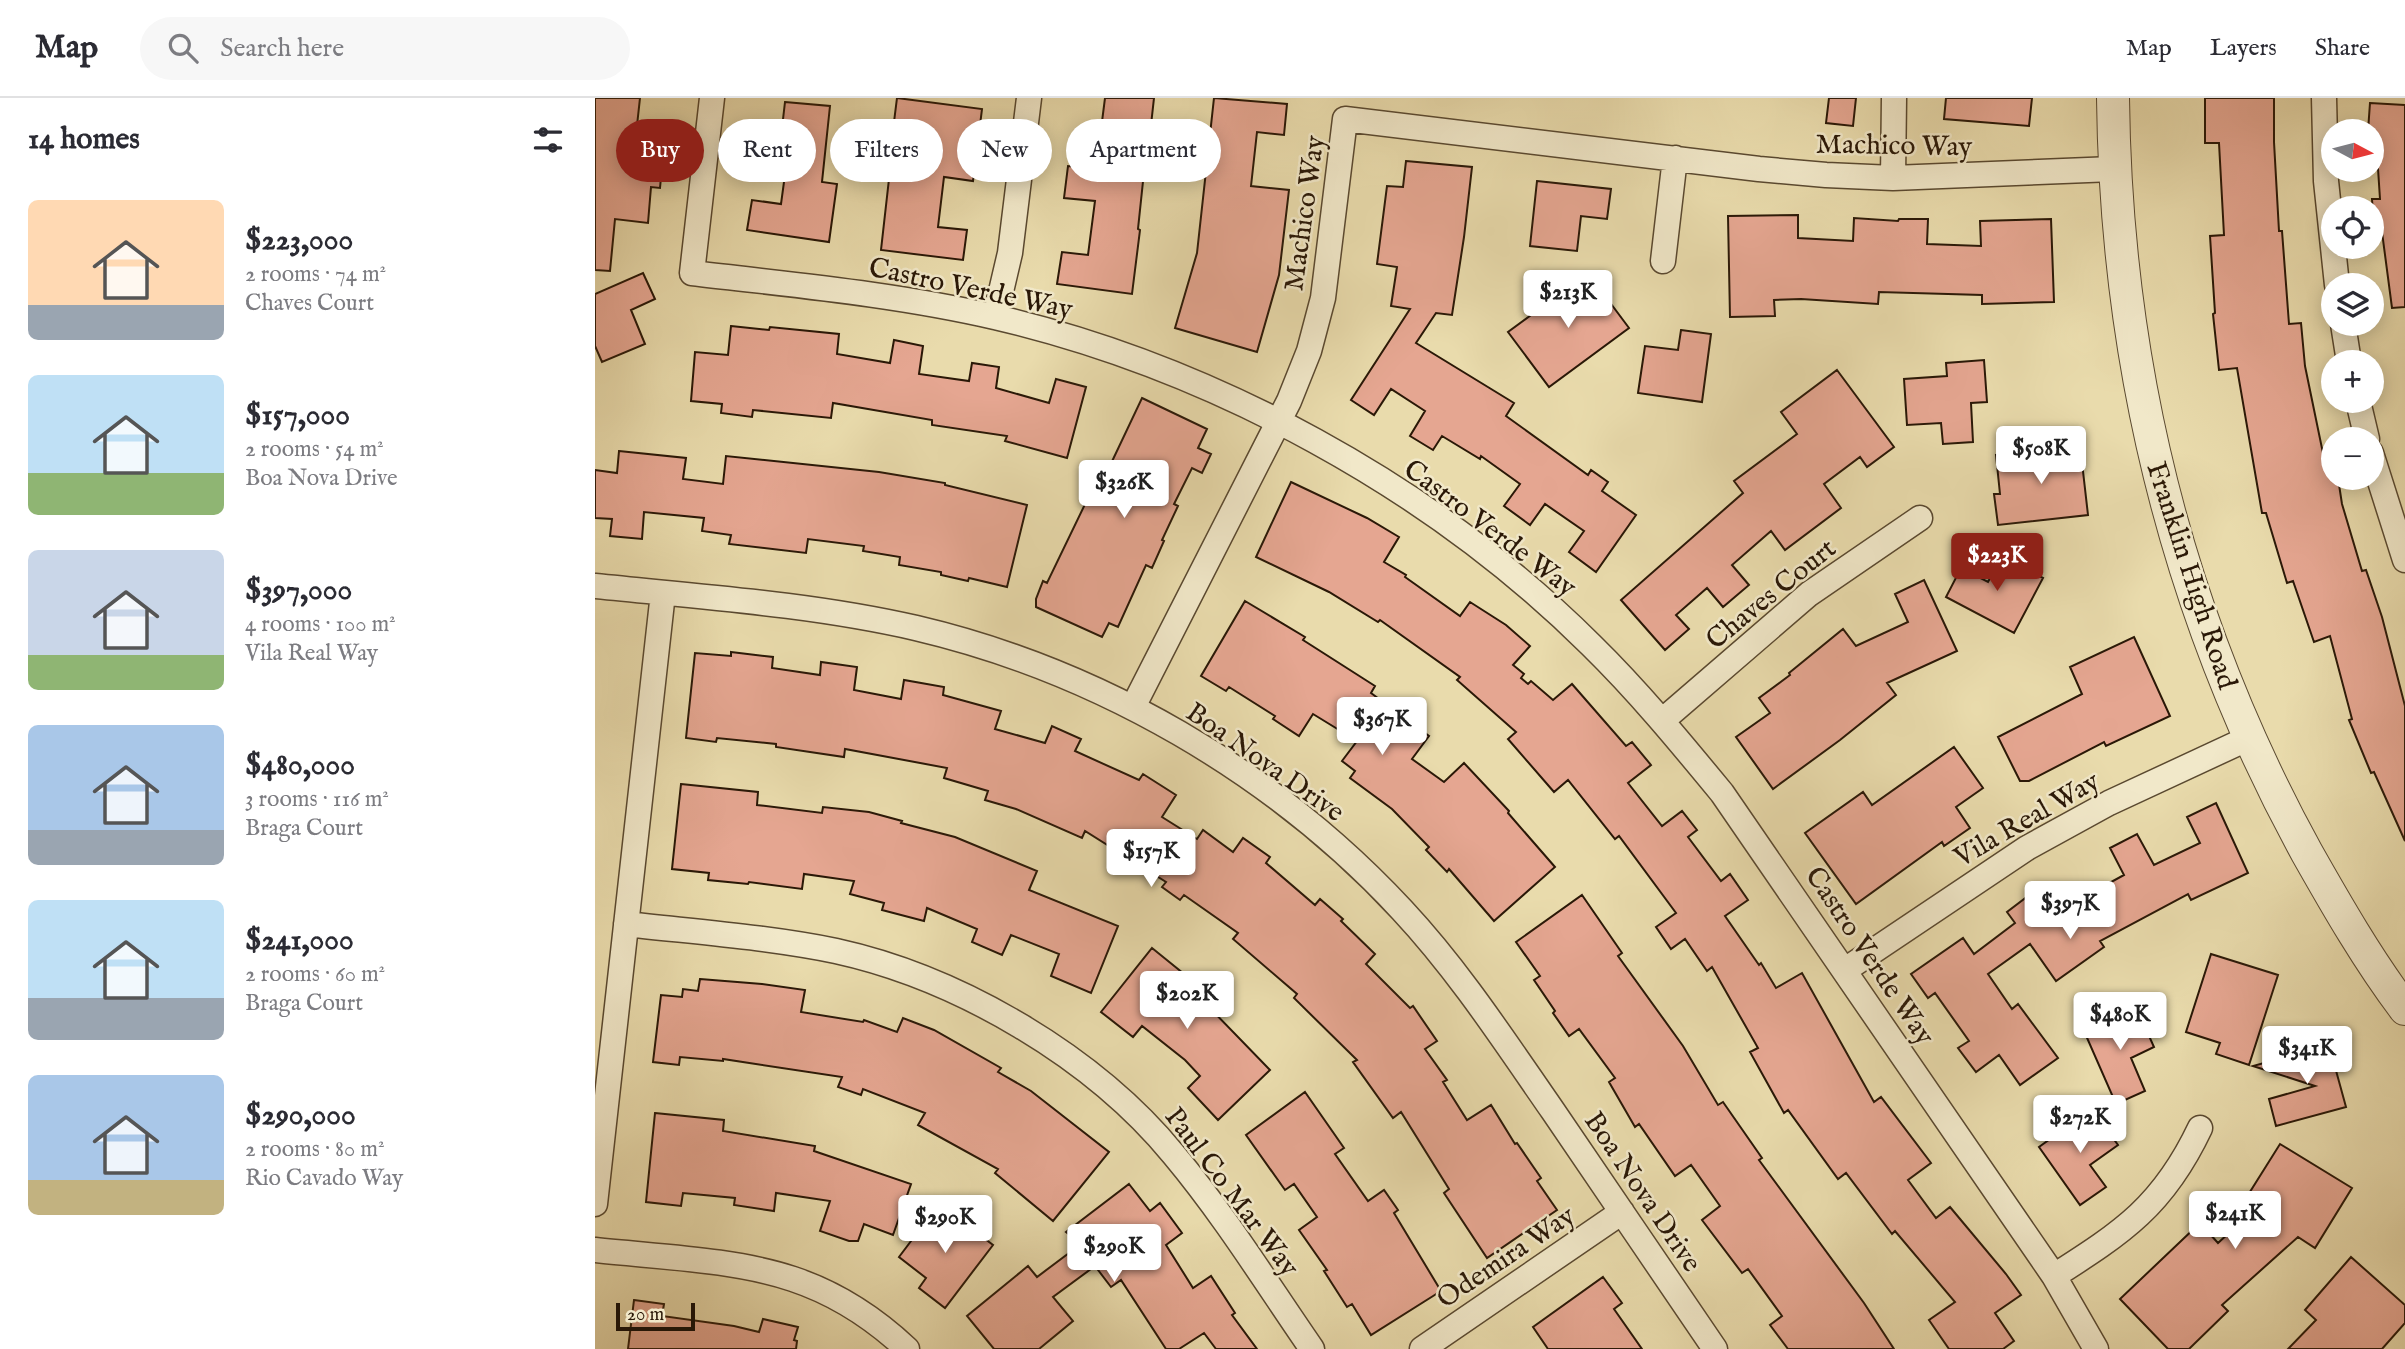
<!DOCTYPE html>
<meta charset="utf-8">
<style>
:root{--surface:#fff;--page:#f7f7f7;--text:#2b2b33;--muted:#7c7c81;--line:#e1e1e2;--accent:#8f2418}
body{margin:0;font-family:"IM FELL English",serif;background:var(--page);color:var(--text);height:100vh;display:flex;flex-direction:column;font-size:26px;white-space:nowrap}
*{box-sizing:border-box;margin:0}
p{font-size:23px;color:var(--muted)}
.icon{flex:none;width:38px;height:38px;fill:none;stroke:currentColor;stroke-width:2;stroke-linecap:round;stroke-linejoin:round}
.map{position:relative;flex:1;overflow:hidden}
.panel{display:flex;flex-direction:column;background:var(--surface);width:595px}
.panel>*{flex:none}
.guide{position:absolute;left:21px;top:21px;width:665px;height:63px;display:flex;gap:14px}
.needle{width:46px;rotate:97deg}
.buttons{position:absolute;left:1726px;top:21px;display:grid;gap:14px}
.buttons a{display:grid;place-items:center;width:63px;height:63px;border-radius:50%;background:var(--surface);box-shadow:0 4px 18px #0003;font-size:35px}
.scale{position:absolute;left:21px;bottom:18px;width:79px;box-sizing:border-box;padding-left:7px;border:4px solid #2a1807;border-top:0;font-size:19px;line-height:24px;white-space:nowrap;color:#2a1807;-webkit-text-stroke:5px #f1e8c9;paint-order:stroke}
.price{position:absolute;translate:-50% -60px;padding:0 16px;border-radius:7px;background:#fff;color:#222;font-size:23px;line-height:46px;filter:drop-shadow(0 2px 4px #0008)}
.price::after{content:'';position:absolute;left:50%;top:42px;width:21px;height:16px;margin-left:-10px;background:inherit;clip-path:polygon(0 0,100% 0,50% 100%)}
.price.selected{background:var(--accent);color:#fff}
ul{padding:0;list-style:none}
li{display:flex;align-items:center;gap:21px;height:175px;padding:0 28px}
li span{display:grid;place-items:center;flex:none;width:196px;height:140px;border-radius:10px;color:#555}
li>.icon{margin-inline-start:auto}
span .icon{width:84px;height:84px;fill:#fffc;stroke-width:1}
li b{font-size:30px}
h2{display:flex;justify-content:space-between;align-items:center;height:84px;padding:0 28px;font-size:30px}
.tag{padding:0 24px;border-radius:32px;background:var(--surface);box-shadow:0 4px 18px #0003;font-size:24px;line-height:63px}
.tag.selected{background:var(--accent);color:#fff}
header{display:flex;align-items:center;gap:42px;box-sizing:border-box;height:98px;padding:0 35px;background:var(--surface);border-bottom:2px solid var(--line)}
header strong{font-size:33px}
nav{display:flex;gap:38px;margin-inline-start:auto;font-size:24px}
.search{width:490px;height:63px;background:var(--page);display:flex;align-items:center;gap:18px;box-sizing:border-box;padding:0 24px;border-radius:38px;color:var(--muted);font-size:26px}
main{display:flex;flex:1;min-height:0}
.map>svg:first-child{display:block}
.building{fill:#e5a691;stroke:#2a1807;stroke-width:2}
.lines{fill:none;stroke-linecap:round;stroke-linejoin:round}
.minor-casing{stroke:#5a4930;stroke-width:27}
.tertiary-casing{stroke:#5a4930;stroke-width:34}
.minor{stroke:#f1e8c9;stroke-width:24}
.tertiary{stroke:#f1e8c9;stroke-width:32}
.labels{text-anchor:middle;stroke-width:5;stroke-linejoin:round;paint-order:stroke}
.street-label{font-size:28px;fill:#2a1807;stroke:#f1e8c9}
</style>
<header>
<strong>Map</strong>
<div class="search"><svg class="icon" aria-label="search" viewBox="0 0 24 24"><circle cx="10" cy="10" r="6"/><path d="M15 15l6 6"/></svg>Search here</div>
<nav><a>Map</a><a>Layers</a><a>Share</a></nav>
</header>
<main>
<section class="panel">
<h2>14 homes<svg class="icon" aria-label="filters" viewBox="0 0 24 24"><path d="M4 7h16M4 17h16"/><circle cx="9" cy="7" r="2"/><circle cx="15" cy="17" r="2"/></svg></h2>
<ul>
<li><span style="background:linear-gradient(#ffd9b3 75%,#9aa5b1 0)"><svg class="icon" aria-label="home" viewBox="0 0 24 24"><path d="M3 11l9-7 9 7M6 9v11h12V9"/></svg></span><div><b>$223,000</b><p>2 rooms · 74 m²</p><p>Chaves Court</p></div></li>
<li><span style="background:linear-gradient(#bfe0f5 70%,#8fb573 0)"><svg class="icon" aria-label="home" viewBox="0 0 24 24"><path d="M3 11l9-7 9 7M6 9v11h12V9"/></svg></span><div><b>$157,000</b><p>2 rooms · 54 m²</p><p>Boa Nova Drive</p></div></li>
<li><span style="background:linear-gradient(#c9d6e8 75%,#8fb573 0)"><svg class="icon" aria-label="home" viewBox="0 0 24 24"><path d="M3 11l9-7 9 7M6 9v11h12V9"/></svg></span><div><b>$397,000</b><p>4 rooms · 100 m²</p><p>Vila Real Way</p></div></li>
<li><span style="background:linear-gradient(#a9c7e8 75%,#9aa5b1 0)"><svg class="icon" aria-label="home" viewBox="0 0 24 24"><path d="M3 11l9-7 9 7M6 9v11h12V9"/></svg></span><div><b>$480,000</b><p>3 rooms · 116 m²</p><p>Braga Court</p></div></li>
<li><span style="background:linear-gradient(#bfe0f5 70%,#9aa5b1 0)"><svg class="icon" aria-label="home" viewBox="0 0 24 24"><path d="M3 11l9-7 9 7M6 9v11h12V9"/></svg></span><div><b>$241,000</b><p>2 rooms · 60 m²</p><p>Braga Court</p></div></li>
<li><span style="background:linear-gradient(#a9c7e8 75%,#c2b280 0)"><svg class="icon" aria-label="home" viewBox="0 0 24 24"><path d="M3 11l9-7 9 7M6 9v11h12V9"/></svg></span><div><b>$290,000</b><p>2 rooms · 80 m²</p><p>Rio Cavado Way</p></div></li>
</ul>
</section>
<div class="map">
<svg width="1810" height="1251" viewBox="0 0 1810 1251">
<rect width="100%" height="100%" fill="#e9dbac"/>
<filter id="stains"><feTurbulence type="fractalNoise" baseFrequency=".00286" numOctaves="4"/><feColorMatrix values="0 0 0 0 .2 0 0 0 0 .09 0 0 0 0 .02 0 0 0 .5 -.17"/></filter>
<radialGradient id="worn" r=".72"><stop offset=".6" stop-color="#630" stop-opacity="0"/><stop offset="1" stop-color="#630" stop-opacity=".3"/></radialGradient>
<!-- building -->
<path class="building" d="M0,0h45l-6,55 29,3 -3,32 -9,-1 -3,36 -33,-4 -5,52 -15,-1z
M302,0l85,11 -9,72 -29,-4 -6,50 29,3 -4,30 -82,-10 9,-80h-2z
M510,0h49l-4,36h-2l-10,95 2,1 -8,64 -75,-10 5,-32 26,3 7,-54 -31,-3 4,-32 28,3z
M619,0l73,6 -3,31 -27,-3 -6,54 38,4 -10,85 -22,77 -82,-24 22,-75z
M1234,0h27l-3,28 -27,-3z
M1351,0h86l-3,28 -85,-7z
M1610,0h69v44l5,89h3l7,93 12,-1 4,43 20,97 8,-1v16h5l4,26 20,67 4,-1 16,47 23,89v135l-31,-69 -3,1 -22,-53 3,-1 -22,-83 -16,6 -21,-61 -6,2 -21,-70h-4l-25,-145 -18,2 -6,-56 2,-1 -5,-77 14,-1 -5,-92h-14z
M190,4l45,4 -8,76 15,2 -8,58 -82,-12 5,-30 29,4 6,-44 -36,-4 3,-30 28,2z
M1775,5l35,2v202l-13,1 -10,-76 -8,1 -2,-34h8l-4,-61 -5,-1v-6h-3z
M811,63l66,6 -8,70 -12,78 -16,-2 -20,30 98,60 -8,13 82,59 3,-5 17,12 -6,9 34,24 -40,57 -27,-20 15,-21 -39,-27 -15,21 -26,-19 16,-22 -39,-28 -1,3 -38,-23 -9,14 -23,-14 15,-25 -34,-22 -17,26 -23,-15 59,-91 -19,-3 6,-39 -20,-3 10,-78 16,1z
M942,83l74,8 -4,30 -26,-3 -4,35 -47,-5z
M1203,117v23l55,3 1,-23 44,3 1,-2h29l-1,25 54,2 -1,-25 71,-2 3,83 -72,2v-9l-103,-3 -1,12 -77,-5 -27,1 1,16 -45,1 -2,-101z
M48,175l12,26 -24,11 14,34 -43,18 -7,-16v-52z
M993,175l41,55 -80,59 -41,-55z
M136,228l38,4 1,-3 69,7 -2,20 53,9 4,-23 29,6 -4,28 50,7 3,-18 27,4 -3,21 53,15 7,-24 30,8 -19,71 -62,-17 2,-5 -75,-11v-5l-99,-17 -2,15 -78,-8 -1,7 -31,-4 1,-9 -31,-3 4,-49 33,3z
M1086,232l30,4 -9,68 -64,-9 7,-47 33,4z
M1389,262l3,42 -16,1 2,39 -30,2 -2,-21 -34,2 -3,-46 43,-3 -1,-13z
M1242,272l57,77 -27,20 -7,-10 -36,27 17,24 -56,42 -14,-19 -39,34 17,20 -26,22 -16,-19 -31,27 13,14 -24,21 -44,-50 122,-107 -9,-12 63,-47 -16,-22z
M547,300l65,31 -9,19 13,6 -9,19 -10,-5 -18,36 4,2 -16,34 2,1 -12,27 -6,-3 -28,62 -9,-4 -7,14 -66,-30v-8l7,-18 4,2 55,-114 5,3z
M1485,347l8,70 -90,10 -4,-31h6l-4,-39z
M24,353l67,7 -3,21 40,5 3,-28 153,16 66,11v2l82,20 -20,82 -38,-9 -1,3 -27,-6v-3l-42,-7 1,-8 -37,-6 1,-5 -56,-7 -2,14 -77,-9 2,-9 -29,-4 2,-13 -60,-6 -2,27 -32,-3 2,-17 -17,-1v-48l22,3z
M696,384l76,36 32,19 -15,25 22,13 -1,2 55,39 10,-14 36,23 24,21 -17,19 11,9 -3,4 7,6 3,-3 22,19 19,-16 54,62 6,-4 19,23 -23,18 34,43 20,-15 15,19 -9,7 33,44 9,-7 18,26 -23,16 34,49 2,-2 15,25 26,-15 72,129 7,-5 50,66 -23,17 28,38 14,-11 56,67 15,21 -26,18 19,28 -11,8h-54l-20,-29 26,-18 -60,-71 -3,3 -46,-61 -8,6 -50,-69 -4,3 -34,-61 8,-4 -46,-81 -5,4 -22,-32 -14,10 -15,-22 20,-14 -57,-77 -4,3 -47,-59 -14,12 -46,-53 8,-7 -59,-52 3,-3 -80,-57 -2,2 -49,-30 -73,-35z
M1407,458l41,22 -29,55 -68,-36 15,-29 27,14z
M1329,482l33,71 -70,32 9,12 -56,45 -67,49 -37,-52 34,-24 -11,-15 31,-23 -1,-2 54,-44 13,17 52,-24 -13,-28z
M650,503l60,36 -2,3 72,46 -4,7 58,43 -17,23 32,23 20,-19 45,48 -1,2 47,54 -61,54 -45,-52 -2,3 -21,-22 3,-3 -37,-38 -42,-31 5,-7 -13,-10 15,-20 -44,-27 -14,22 -26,-17 2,-3 -46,-29 -3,4 -25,-15z
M1539,539l36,79 -64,30 -2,-4 -75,39h-9l-22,-44 84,-43 -12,-27z
M136,554l42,5 -1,11 48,7 1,-13 36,5 -3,23 47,9 3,-19 40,7 -1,8 58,16 -6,18 50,14 7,-17 29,13 -6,12 64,29 4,-6 33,21 -14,22 35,22 6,-9 30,22 10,-14 27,19 -4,6 49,42 5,-6 23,20 -2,2 34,33 -9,10 44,44 3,-2 24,35 -12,8 22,31 -4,2 24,38 24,-15 24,39 2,-1 24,35 -4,3 20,29 -70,48 -43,-65 5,-4 -48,-77 -8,6 -40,-56 4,-2 -63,-62 3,-4 -64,-55 5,-6 -54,-38 -4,5 -18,-13 4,-5 -81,-51 -3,7 -66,-29 -31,-9 3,-9 -44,-13 3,-10 -102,-19 -1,8 -68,-10v-3l-59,-6 -1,4 -30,-4 9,-85 36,3z
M1359,649l29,41 -27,19 14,21 -26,18 -2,-4 -86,62 -51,-71 58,-41 9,13z
M86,686l77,8 -1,13 65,8 1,-6 46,5 33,9 -1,2 54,14 82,34 -8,19 89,36 -27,67 -40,-17 8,-22 -48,-19 -9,20 -30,-13 5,-13 -50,-21 -3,13 -42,-11 2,-7 -34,-9 4,-13 -50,-7 -2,15 -53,-7 -1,2 -40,-4 1,-7 -37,-4z
M1621,705l32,70 -57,27 -3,-6 -88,47 4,6 -48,34 -26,-37 -42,30 24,35 6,-5 40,54 -38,27 -21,-30 -23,17 -18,-24 11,-7 -34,-48 -7,5 -17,-24 52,-36 11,16 41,-31 -8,-11 25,-19 18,25 17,-12 57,-31 -14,-27 27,-14 17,31 46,-22 -13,-26z
M987,797l40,58 -4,3 65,90 35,59 5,-3 39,56 -3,2 105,143 30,46h-106l-18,-24 12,-9 -34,-47 -6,4 -40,-53 18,-14 -29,-41 -16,11 -36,-52 -4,3 -26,-45 6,-4 -36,-49 -10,7 -16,-23 2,-2 -21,-31 6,-4 -24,-34z
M557,850l58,47 -5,8 65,67 -52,50 -30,-32 12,-12 -15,-16 -43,-34 -9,11 -32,-25z
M1616,856l67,21 -29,90 -33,-11 4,-11 -34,-11z
M105,881l62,5 43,6 -4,22 62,10 1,-2 33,12 6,-14 31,12 67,38 -3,4 33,19 78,61 -56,69 -58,-48 3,-4 -80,-44 7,-12 -62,-24 -2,6 -23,-8 4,-10 -119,-18v2l-43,-4 -1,8 -26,-3 8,-67 21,2 1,-8 15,2z
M1541,909l18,40 -23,11 14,33 -29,13 -32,-73z
M1734,947l17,62 -70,19 -7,-27 46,-13 -62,-20z
M710,994l39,56 -9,6 33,47 16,-11 14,20 -4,3 47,78 -70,44 -19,-31 -5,3 -23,-36 3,-1 -28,-40 18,-13 -23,-33 -9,6 -39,-55z
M1497,1011l26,36 -28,20 16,22 -26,18 -41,-58z
M60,1015l69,7 -1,11 92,15 -1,5 97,33 -18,51 -29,-11 -6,17h-9l-29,-10 10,-30 -54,-8 -2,18 -40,-6 1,-7 -52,-5 -2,13 -35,-4z
M1685,1046l72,44 -37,60 -17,-11 -76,68 6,6 -39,38h-21l-48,-50 80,-76 18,20 36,-33 -11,-7z
M534,1086l21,27 10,-8 22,30 -16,12 27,43 18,-12 24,37 -3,2 25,34h-41l-12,-16 -25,16h-13l-45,-69 -10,7 -16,-21 -42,31 20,24 -34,28h-45l-27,-33 61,-50 9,11 44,-33 -15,-12z
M344,1106l54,41 -48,63 -26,-20 7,-10 -27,-21z
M1756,1159l54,48v18l-23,26h-94l28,-29 -11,-10z
M1008,1179l19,26 -8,6 28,40h-94l-15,-22z
M39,1202l30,4 -2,12 72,10 25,6 4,-13 35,8 -4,13 3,1 -1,8h-168z"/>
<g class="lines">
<!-- minor casing -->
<g class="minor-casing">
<path id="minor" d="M117,0l-20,175c101,12 203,21 303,44 218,51 437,170 596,328 47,46 89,97 131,148l332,483 42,73
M1729,0l2,83 11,104
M1298,80l1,-80
M1068,163l12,-103
M400,219l15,-64 19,-155
M1748,226l6,38
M1763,303l9,38
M1776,355l34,107
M0,488c107,11 216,18 321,42 183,43 358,144 486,282 57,61 103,132 151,201 54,79 108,159 162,238
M538,609l156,-306 20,-50 14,-53 22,-179 414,50 67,6 67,3 220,-9
M1068,622l146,-126 111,-76
M31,826c70,8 141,13 210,27 123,27 258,106 338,204 51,61 93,129 138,194
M1250,872l182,-122 82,-45 140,-65
M0,1106l68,-611
M0,1152c63,7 138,9 198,29 42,14 82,40 114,70
M1459,1178c69,-44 109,-70 146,-148
M827,1251l200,-137"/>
</g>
<!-- tertiary casing -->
<g class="tertiary-casing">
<path id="tertiary" d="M1518,0c3,267 65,520 194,755 30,53 61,107 98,156"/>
</g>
<!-- minor -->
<use href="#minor" class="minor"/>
<!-- tertiary -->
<use href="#tertiary" class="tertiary"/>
</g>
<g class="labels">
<!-- street labels -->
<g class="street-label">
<text transform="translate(1299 46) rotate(1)" y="10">Machico Way</text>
<text transform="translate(708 115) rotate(-82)" y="10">Machico Way</text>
<text transform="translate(376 189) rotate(12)" y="10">Castro Verde Way</text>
<text transform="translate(896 429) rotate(37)" y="10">Castro Verde Way</text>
<text transform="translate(1598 477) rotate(72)" y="10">Franklin High Road</text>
<text transform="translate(1175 495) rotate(-39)" y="10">Chaves Court</text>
<text transform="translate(671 663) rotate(35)" y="10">Boa Nova Drive</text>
<text transform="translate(1431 720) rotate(-30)" y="10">Vila Real Way</text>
<text transform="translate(1276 857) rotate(56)" y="10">Castro Verde Way</text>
<text transform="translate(638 1093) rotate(53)" y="10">Paul Co Mar Way</text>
<text transform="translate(1049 1093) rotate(56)" y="10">Boa Nova Drive</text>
<text transform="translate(910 1158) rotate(-34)" y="10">Odemira Way</text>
</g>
</g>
<rect width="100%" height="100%" filter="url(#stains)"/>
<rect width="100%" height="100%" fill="url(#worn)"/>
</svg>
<div class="buttons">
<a><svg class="needle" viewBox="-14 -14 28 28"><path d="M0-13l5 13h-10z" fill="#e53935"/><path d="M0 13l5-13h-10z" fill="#7c7c81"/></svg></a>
<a><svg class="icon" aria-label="locate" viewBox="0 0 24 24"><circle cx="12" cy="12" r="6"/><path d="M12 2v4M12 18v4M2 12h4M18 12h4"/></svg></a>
<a><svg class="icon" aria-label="layers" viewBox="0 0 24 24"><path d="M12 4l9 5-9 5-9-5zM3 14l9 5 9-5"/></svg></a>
<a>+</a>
<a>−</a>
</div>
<div class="scale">20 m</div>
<b class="price" style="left:973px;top:232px">$213K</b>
<b class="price" style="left:1446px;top:388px">$508K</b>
<b class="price" style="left:529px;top:422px">$326K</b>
<b class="price selected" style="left:1402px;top:495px">$223K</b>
<b class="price" style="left:787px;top:659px">$367K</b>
<b class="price" style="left:556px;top:791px">$157K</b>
<b class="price" style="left:1475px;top:843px">$397K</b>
<b class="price" style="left:592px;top:933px">$202K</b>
<b class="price" style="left:1525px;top:954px">$480K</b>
<b class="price" style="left:1712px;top:988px">$341K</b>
<b class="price" style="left:1485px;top:1057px">$272K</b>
<b class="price" style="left:1640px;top:1153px">$241K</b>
<b class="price" style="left:350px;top:1157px">$290K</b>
<b class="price" style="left:519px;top:1186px">$290K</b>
<div class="guide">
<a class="tag selected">Buy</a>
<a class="tag">Rent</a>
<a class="tag">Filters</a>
<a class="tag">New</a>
<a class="tag">Apartment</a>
</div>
</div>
</main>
